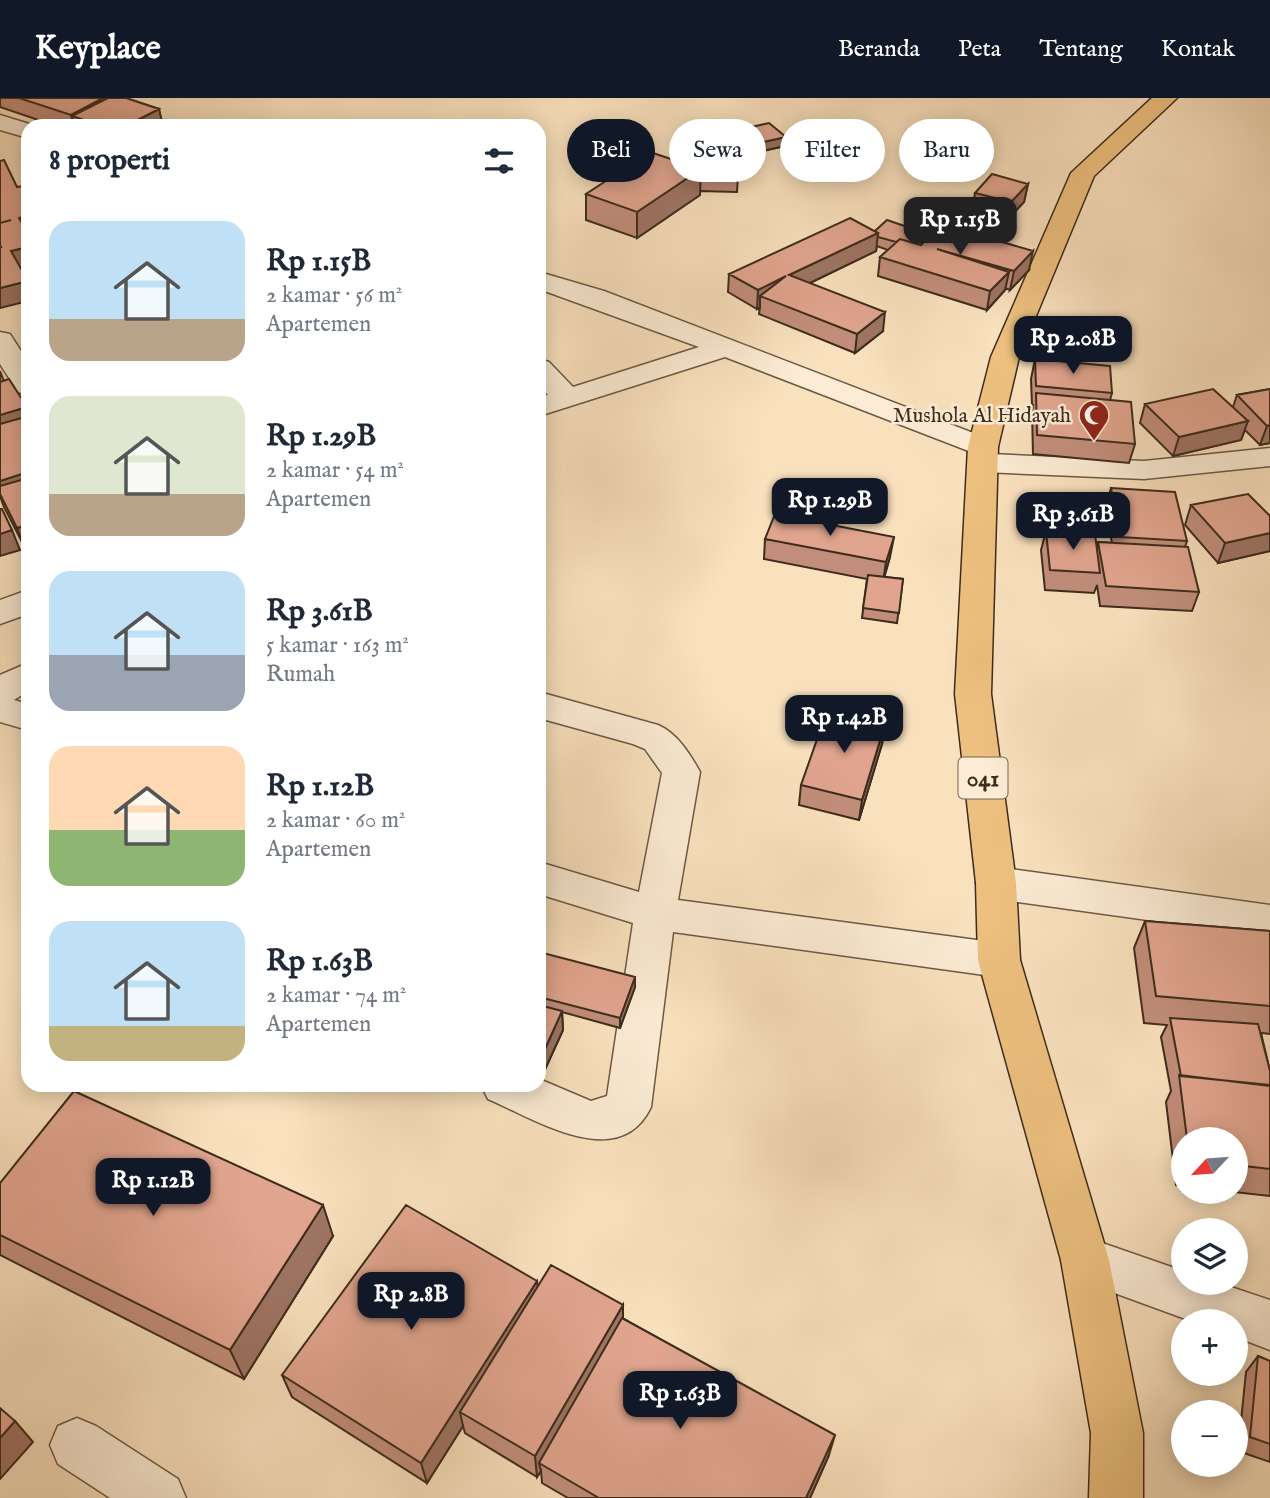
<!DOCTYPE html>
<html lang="id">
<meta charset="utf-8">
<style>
:root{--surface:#fff;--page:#f6f6f7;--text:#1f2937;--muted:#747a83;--accent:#111827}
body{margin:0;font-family:"IM FELL English",serif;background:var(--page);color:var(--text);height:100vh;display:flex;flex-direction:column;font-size:26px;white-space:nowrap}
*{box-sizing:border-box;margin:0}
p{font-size:23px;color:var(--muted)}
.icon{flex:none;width:38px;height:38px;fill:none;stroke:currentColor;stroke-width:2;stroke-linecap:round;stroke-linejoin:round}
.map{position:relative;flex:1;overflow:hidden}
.drawer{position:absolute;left:21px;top:21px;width:525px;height:973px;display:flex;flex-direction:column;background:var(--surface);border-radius:21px;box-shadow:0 4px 18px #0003}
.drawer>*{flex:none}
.banner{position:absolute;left:567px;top:21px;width:597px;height:63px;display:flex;gap:14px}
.needle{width:46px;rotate:244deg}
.fabs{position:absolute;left:1171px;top:1029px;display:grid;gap:14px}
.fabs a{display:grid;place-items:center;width:77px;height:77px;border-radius:50%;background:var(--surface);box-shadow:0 4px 18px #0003;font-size:35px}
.price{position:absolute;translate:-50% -60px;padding:0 16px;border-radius:14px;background:var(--accent);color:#fff;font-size:23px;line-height:46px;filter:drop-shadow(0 2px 4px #0008)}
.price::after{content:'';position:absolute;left:50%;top:42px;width:21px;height:16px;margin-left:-10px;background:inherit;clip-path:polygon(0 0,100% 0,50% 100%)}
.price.selected{background:#222;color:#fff}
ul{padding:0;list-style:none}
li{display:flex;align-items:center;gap:21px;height:175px;padding:0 28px}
li span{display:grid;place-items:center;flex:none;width:196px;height:140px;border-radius:21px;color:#555}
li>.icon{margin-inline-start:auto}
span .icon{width:84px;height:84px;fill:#fffc;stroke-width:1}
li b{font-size:30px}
h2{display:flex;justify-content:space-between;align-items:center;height:84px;padding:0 28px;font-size:30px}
.chip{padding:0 24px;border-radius:32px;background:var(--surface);box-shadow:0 4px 18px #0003;font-size:24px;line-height:63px}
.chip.selected{background:var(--accent);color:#fff}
header{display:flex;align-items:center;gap:42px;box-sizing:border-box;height:98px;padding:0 35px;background:var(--accent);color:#fff}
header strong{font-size:33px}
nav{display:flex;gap:38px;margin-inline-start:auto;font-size:24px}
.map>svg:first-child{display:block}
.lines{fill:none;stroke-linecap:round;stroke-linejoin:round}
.minor-casing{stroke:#6c5944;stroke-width:3}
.major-casing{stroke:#3d2c1c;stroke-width:3}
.minor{fill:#fcecd5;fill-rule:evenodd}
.major{fill:#edc07f;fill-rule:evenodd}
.wall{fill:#c28e7b;stroke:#3d2c1c;stroke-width:2}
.shaded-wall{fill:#9e7464;stroke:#3d2c1c;stroke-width:2}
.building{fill:#e1a58f;stroke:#3d2c1c;stroke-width:2}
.labels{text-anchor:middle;stroke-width:5;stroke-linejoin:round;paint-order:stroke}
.far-poi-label{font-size:21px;fill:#3d2c1c;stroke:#fcecd5;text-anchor:end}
.shield{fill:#fcecd5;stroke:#766654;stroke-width:2}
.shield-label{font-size:24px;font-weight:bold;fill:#3d2c1c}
</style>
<header>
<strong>Keyplace</strong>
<nav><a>Beranda</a><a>Peta</a><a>Tentang</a><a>Kontak</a></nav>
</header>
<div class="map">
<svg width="1270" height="1400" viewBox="0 0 1270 1400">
<rect width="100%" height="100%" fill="#fae1be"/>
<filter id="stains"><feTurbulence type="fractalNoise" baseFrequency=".00286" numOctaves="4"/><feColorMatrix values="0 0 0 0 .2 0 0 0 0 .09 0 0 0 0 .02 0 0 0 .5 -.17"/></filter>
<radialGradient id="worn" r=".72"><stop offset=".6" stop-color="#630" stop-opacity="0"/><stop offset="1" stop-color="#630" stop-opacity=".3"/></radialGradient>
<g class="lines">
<!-- minor casing -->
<g class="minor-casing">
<path id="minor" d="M0,17l36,11h-8v12l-28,-8z
M539,174l65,19 390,150 4,6 -7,7 153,7 126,-13v18l-126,13 -160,-7 -11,-2 -4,-7 10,-8 -254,-98 -186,59v-19l9,-2 -9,-10v-26l10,3 24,25 126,-40 -160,-58z
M0,234l10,2 18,28v33l-10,-3 -18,-28z
M28,492v24l-28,10v-24z
M28,565v28l-14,9 14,4v26l-28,-8v-47z
M539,594l119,33c19,8 32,29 42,47l-22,128 321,43 15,5 6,12 -6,12 -15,5 -326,-45 -22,175c-32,67 -116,12 -163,-8l-7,-14h58v-6l52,22 16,-5 26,-173 -94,-29v-32l100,30 23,-119 -17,-24 -12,-5 -94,-26z
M996,769l274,38v32l-274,-38 -14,-5 -6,-11 6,-11z
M1085,1139l98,34v12h36l51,17v50l-34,-13v-16h-45l-123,-45 -7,-16 7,-16z
M77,1320l19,8 82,53 8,19h-76l-52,-34 -8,-19 8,-19z"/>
</g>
<!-- major casing -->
<g class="major-casing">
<path id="major" d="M1152,0h25l-83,78 -75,181 -21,90 -7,247 25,189 4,77 89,300 34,173v65h-54l2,-65 -30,-173 -83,-300 -2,-77 -21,-189 13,-247 23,-90 80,-184z"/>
</g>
<!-- minor -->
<use href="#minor" class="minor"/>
<!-- major -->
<use href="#major" class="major"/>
</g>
<!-- wall -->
<path class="wall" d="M0,0h126l33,11 2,12 17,5h-122l-56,-19z
M734,33l52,6 -1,9 -36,8 -16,-14z
M693,68l45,8 -1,18 -37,-1v4l-63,43 -51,-18v-26z
M1028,86l-4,18 -17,18 -35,-9 3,-18z
M875,133l50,2 -1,8 105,29 -19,20 -5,-2v2l-18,20 -109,-34 2,-19 8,-7 -11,-4 -1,5 -66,32 73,48 -28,22 -96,-39 1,-7 -3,2 -29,-17 1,-18z
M1035,261l77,34 -2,7 25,44 -6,19 -96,-9 -1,-42 1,-7h-1l-1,-26z
M0,273l4,10 24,29v137l-3,1 -21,-41 -4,-11z
M1270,291v54l-10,2 -15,-15 -4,10 -68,16 -33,-33 5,-19 88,3 4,-12z
M1111,390l76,53 -2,6 14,45 -7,19 -92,-5 -3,-21 -3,8 -49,-3 -4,-40 5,-19 51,16 1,-5 14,1 -7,-35z
M1191,407l79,11v35l-52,12 -33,-38z
M765,441l125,18 -6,20 19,2 -6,44 -35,-5 5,-39 -103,-20z
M882,646l-23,76 -60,-15 2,-20z
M1145,823l125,10v103l-9,-1 9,38v125l-36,-4h2v-53h-53v47l-7,-1 -10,-83 5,-11 -10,-54 6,-12 -23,-2 -10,-75z
M539,863l96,26 -15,41 -58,-16 1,18 -21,46 -3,-1z
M0,1085l333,53 -89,143 -244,-124z
M538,1188l85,19v13l206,137 -19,43h-242l-26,-15 -1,-12 -4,6 -72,-44 -2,-7 -36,57 -135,-86 -10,-22z
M1258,1258l12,5v101l-32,-11 8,-79z"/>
<!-- shaded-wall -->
<path class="shaded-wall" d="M103,0h12l-43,18 3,10h-1l-3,-11z
M159,11l4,17h-37z
M786,39l-1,9 -36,8v-9z
M701,71l-1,26 -63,43v-26z
M1028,86l-4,18 -17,18 4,-18z
M28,118v20l-9,-18z
M878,135l-2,18 -89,43 2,-19z
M925,135l-1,9 -16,14 2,-9z
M28,149v19l-11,3 -6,-18z
M1033,153l-4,19 -19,20 4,-19z
M1009,174l-4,18 -18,20 3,-19z
M786,178l-26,20v11l-3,2 1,-19z
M28,183v20l-28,7v-20z
M885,214l-2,19 -28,22 2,-19z
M27,309l1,21 -28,9v-22z
M1248,323l-7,19 -68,16 6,-19z
M1270,327v18l-10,2 7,-19z
M28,374v22h-28v-13z
M28,427v22l-3,1 -8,-20z
M12,432l8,20 -20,6v-22z
M1270,435v18l-52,12 7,-20z
M894,439l-4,20 -7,25 3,-20z
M885,626l-3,20 -23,76 3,-20z
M635,879v10l-15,41v-10z
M562,913l1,19 -21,46 -1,-18z
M323,1107l10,31 -89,143 -14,-29z
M537,1183l3,23 -80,108 3,14 -36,57 -6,-20z
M623,1207v23l-84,135 2,8 -4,6 -2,-21z
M15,1323l18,21 -33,37v-41z
M835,1337l-6,20 -19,43h-4z"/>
<!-- building -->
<path class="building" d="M19,0h84l-32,17z
M108,0h18l33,11 -33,17h-24l-30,-10z
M161,23l17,5h-27z
M769,25l17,14 -37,8 -15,-14z
M650,54l51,17 -64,43 -51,-18z
M694,56l44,1v19l-38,-1 1,-4 -8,-3z
M4,62l13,27 5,-1 6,10v20l-9,2 9,15v14l-17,4 17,30 -28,7v-41h1l-1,-2v-22l11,-3 -11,3v-62z
M992,76l36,10 -17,18 -36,-9z
M850,120l28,15 -89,42 96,37 -28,22 -97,-38 26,-20 -28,14 -29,-16z
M887,122l38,13 -11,10 -14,-4 -4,3 -18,-5v-4l-3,-2z
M941,126l92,27 -19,20 -77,-22 72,23 -19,19 -110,-34 20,-18 21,6z
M1035,261l75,7 2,27 -76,-7z
M9,281l18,28 -27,8v-33z
M1213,291l35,32 -69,16 -34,-33z
M1270,291v36l-3,1 -30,-31z
M1036,295l95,9 4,42 -98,-9z
M25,319l3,6v49l-28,9v-57z
M28,380v47l-11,3 -17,-34v-8z
M1111,390l64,4 12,49 -67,-4z
M1248,396l22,22v17l-45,10 -34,-38z
M0,411h2l10,21 -12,4z
M775,416l119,23 -8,25 -121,-23z
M1046,433l49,3 5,39 -50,-3z
M1098,444l90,5 11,45 -93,-6z
M868,477l35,4 -4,34 -36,-5z
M827,613l58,13 -23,76 -61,-15z
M1145,823l125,10v75l-114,-10z
M543,855l92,24 -15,41 -81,-21v-36z
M539,907l23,6 -21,47h-2z
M1170,920l88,6 12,47v14l-89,-9z
M1179,977l91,11v83l-34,-4v-26h-49z
M74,993l249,114 -93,145 -230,-115v-52z
M406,1107l131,76 -116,182 -139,-88z
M551,1167l72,40 -88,151 -75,-44z
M622,1220l213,117 -29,63h-207l-60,-35z
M1258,1258l12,5v83l-20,-7z
M0,1310l15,13 -15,17z"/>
<!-- icons -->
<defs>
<g id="mosque-pin" transform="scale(1.575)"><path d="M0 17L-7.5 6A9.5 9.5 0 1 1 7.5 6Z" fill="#8f2418" stroke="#fcecd5"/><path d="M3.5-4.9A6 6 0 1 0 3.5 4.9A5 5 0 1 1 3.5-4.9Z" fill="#fff"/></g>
</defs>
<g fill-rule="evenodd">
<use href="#mosque-pin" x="1094" y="317"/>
</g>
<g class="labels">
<!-- far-poi labels -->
<g class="far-poi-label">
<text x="1071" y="324">Mushola Al Hidayah</text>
</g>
<!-- shield labels -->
<rect class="shield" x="958.5" y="659.5" width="49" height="41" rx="5"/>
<g class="shield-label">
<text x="983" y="688">041</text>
</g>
</g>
<rect width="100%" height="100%" filter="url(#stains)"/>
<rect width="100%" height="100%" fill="url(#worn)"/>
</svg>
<div class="fabs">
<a><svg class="needle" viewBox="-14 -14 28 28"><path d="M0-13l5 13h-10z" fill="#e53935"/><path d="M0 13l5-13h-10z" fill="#747a83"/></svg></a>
<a><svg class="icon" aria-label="layers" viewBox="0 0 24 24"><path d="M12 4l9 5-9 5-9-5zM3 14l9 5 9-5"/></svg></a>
<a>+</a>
<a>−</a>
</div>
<b class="price selected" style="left:960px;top:159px">Rp 1.15B</b>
<b class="price" style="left:1073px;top:278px">Rp 2.08B</b>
<b class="price" style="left:830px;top:440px">Rp 1.29B</b>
<b class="price" style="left:1073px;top:454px">Rp 3.61B</b>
<b class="price" style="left:844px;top:657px">Rp 1.42B</b>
<b class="price" style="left:153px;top:1120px">Rp 1.12B</b>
<b class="price" style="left:411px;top:1234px">Rp 2.8B</b>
<b class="price" style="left:680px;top:1333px">Rp 1.63B</b>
<div class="banner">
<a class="chip selected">Beli</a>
<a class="chip">Sewa</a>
<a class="chip">Filter</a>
<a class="chip">Baru</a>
</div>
<section class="drawer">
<h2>8 properti<svg class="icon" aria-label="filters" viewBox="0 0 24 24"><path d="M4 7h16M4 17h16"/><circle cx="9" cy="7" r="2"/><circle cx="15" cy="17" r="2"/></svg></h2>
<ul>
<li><span style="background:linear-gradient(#bfe0f5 70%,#b9a48a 0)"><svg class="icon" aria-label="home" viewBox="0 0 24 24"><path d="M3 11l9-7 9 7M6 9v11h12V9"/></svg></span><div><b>Rp 1.15B</b><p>2 kamar · 56 m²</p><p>Apartemen</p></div></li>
<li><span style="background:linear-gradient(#dfe7d0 70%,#b9a48a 0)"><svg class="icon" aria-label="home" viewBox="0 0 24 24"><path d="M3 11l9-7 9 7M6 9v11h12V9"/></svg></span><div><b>Rp 1.29B</b><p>2 kamar · 54 m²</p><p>Apartemen</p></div></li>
<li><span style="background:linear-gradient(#bfe0f5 60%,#9aa5b1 0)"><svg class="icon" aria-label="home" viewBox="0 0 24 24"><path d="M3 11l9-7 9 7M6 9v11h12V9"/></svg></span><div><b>Rp 3.61B</b><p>5 kamar · 163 m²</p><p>Rumah</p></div></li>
<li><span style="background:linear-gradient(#ffd9b3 60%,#8fb573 0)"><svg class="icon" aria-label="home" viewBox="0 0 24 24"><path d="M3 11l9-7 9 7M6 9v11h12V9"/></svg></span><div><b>Rp 1.12B</b><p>2 kamar · 60 m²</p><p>Apartemen</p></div></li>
<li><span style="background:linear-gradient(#bfe0f5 75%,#c2b280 0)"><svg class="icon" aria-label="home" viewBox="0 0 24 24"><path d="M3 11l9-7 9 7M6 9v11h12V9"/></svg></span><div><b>Rp 1.63B</b><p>2 kamar · 74 m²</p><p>Apartemen</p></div></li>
</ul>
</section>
</div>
